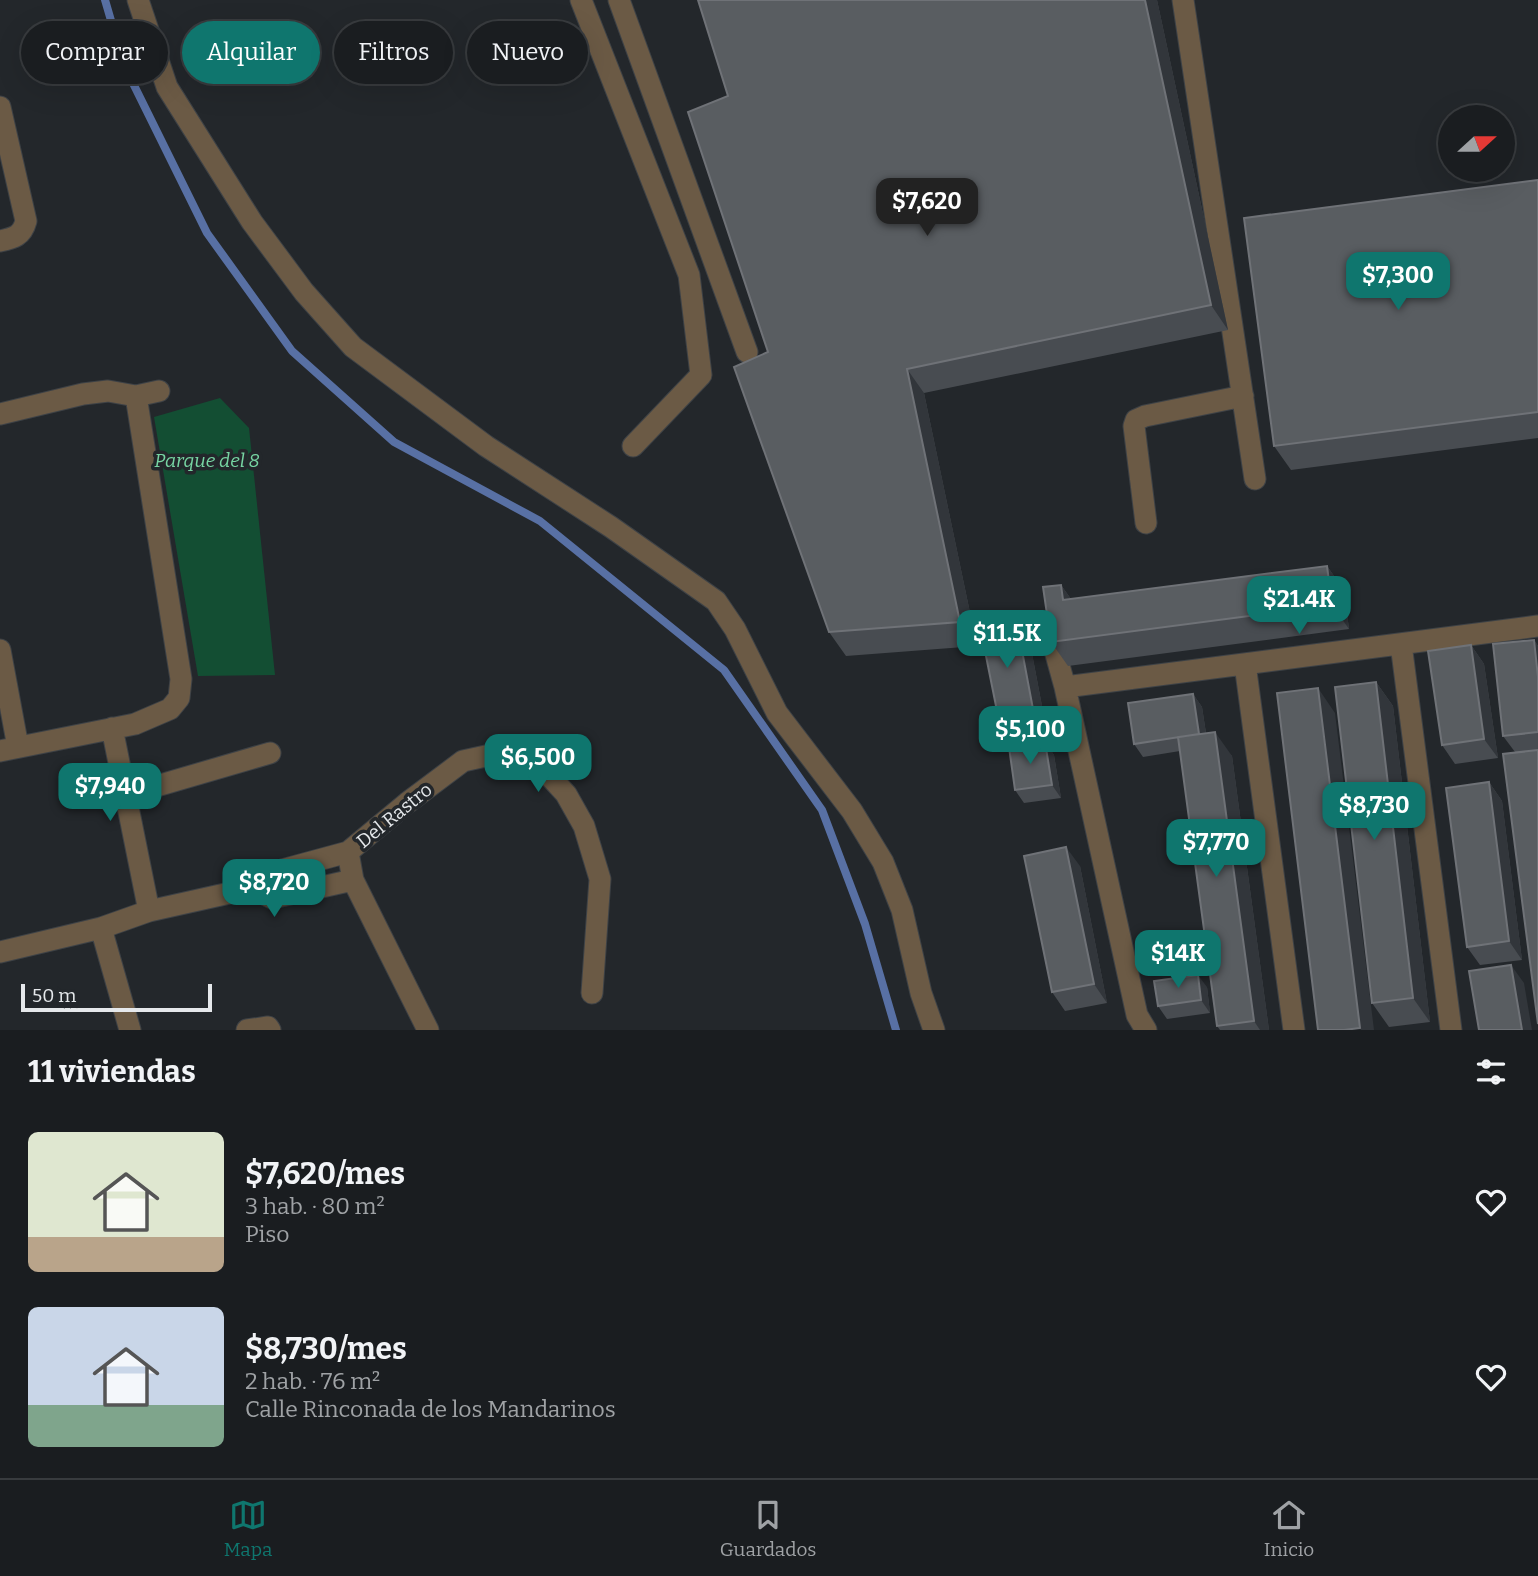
<!DOCTYPE html>
<html lang="es">
<meta charset="utf-8">
<style>
:root{--surface:#1a1d20;--page:#232629;--text:#f1f3f6;--muted:#9fa2a5;--line:#383b3e;--accent:#0f766e}
body{margin:0;font-family:Bitter,serif;background:var(--page);color:var(--text);height:100vh;display:flex;flex-direction:column;font-size:26px;white-space:nowrap}
*{box-sizing:border-box;margin:0}
p{font-size:23px;color:var(--muted)}
.icon{flex:none;width:38px;height:38px;fill:none;stroke:currentColor;stroke-width:2;stroke-linecap:round;stroke-linejoin:round}
.map{position:relative;height:1030px;overflow:hidden}
.panel{display:flex;flex-direction:column;background:var(--surface);flex:1}
.panel>*{flex:none}
.banner{position:absolute;left:21px;top:21px;width:700px;height:63px;display:flex;gap:14px}
.needle{width:46px;rotate:69deg}
.fabs{position:absolute;left:1438px;top:105px;display:grid;gap:14px}
.fabs a{display:grid;place-items:center;width:77px;height:77px;border-radius:50%;background:var(--surface);box-shadow:0 7px 28px #0002,0 0 0 2px var(--line);font-size:35px}
.scale{position:absolute;left:21px;bottom:18px;width:191px;box-sizing:border-box;padding-left:7px;border:4px solid #e5e8eb;border-top:0;font-size:19px;line-height:24px;white-space:nowrap;color:#e5e8eb;-webkit-text-stroke:5px #23272b;paint-order:stroke}
.price{position:absolute;translate:-50% -60px;padding:0 16px;border-radius:14px;background:var(--accent);color:#fff;font-size:23px;line-height:46px;filter:drop-shadow(0 2px 4px #0008)}
.price::after{content:'';position:absolute;left:50%;top:42px;width:21px;height:16px;margin-left:-10px;background:inherit;clip-path:polygon(0 0,100% 0,50% 100%)}
.price.current{background:#222;color:#fff}
ul{padding:0;list-style:none}
li{display:flex;align-items:center;gap:21px;height:175px;padding:0 28px}
li span{display:grid;place-items:center;flex:none;width:196px;height:140px;border-radius:10px;color:#555}
li>.icon{margin-inline-start:auto}
span .icon{width:84px;height:84px;fill:#fffc;stroke-width:1}
li b{font-size:30px}
h2{display:flex;justify-content:space-between;align-items:center;height:84px;padding:0 28px;font-size:30px}
.tag{padding:0 24px;border-radius:32px;background:var(--surface);box-shadow:0 7px 28px #0002,0 0 0 2px var(--line);font-size:24px;line-height:63px}
.tag.current{background:var(--accent);color:#fff}
.tabs{display:flex;justify-content:space-around;align-items:center;height:98px;border-top:2px solid var(--line);background:var(--surface);font-size:19px;color:var(--muted)}
.tabs a{display:grid;justify-items:center;gap:4px}
.tabs .current{color:var(--accent)}
.map>svg:first-child{display:block}
.green{fill:#134e33}
.lines{fill:none;stroke-linecap:round;stroke-linejoin:round}
.stream{stroke:#5870a4;stroke-width:8}
.minor-casing{stroke:#3e4246;stroke-width:23}
.minor{stroke:#6b5a45;stroke-width:21}
.wall{fill:#484c51}
.shaded-wall{fill:#32363b}
.building{fill:#595d61;stroke:#6f7277;stroke-width:2}
.labels{text-anchor:middle;stroke-width:7;stroke-linejoin:round;paint-order:stroke}
.park-label{font-size:19px;font-style:italic;fill:#77d5a3;stroke:#23272b}
.street-label{font-size:19px;fill:#e5e8eb;stroke:#23272b}
</style>
<div class="map">
<svg width="1538" height="1030" viewBox="0 0 1538 1030">
<rect width="100%" height="100%" fill="#23272b"/>
<!-- green -->
<path class="green" d="M220,398l29,30 26,247 -77,1 -44,-259z"/>
<g class="lines">
<!-- stream -->
<path class="stream" d="M105,0l19,65 83,168 85,118 102,91 146,79 184,149 98,140 43,114 31,106"/>
<!-- minor casing -->
<g class="minor-casing">
<path id="minor" d="M138,0l29,87 85,135 52,70 49,55 133,99 125,81 105,74 19,28 42,84 75,98 31,51 19,48 19,83 13,37
M581,0l108,275 12,100 -68,71
M619,0l128,352
M1183,0l72,479
M0,107l26,114c-4,15 -12,17 -26,20
M0,414l83,-20 25,-3 28,5 23,-5
M1146,523l-12,-97 2,-6 9,-4 98,-20
M1052,640l13,47 72,328 9,15
M1401,644l50,386
M0,650l18,97
M1245,664l49,366
M1065,687l473,-61
M112,728l37,183
M0,751l135,-27 35,-15 9,-11 2,-19 -45,-283
M126,795l144,-42
M252,888l20,10 81,-18
M101,928l29,102
M0,952l101,-24 48,-17 103,-23 15,-14 81,-22
M247,1030l21,-3 2,3
M428,1030l-75,-150 -5,-28 59,-49 56,-42 32,-7 26,1 22,14 23,25 18,32 16,53 -8,114"/>
</g>
<!-- minor -->
<use href="#minor" class="minor"/>
</g>
<!-- wall -->
<path class="wall" d="M698,0h459l71,330 -304,63 53,253 -131,10 -17,-24 -101,-536z
M1538,180v258l-247,32 -17,-24z
M1327,566l17,24 5,39 -281,37 -17,-24 10,-57 10,14z
M1534,640l4,6v378l-23,-272 -12,-16z
M1030,643l16,84 -35,7 -13,-18z
M1471,645l13,19 14,94 -43,6 -13,-19z
M1376,682l17,24 37,316 -41,5 -17,-24z
M1193,694l9,13 4,26 26,23 37,274h-49l-3,-4 -37,-275 -37,6 -9,-13z
M1045,742l9,13 7,43 -37,5 -9,-13z
M1489,782l13,19 20,159 -42,5 -13,-18z
M1080,866l27,137 -42,8 -13,-19z
M1207,987l3,26 -43,6 -9,-13z"/>
<!-- shaded-wall -->
<path class="shaded-wall" d="M1145,0h12l71,330 -17,-25z
M907,369l17,24 53,253 -17,-24z
M1327,566l17,24 5,39 -17,-24z
M1061,585l17,24 -15,-9z
M1017,624l13,19 16,84 -13,-18z
M1534,640l4,6v31z
M1471,645l13,19 14,94 -14,-19z
M1376,682l17,24 37,316 -17,-24z
M1318,688l17,25 39,317h-13l-1,-2z
M1193,694l9,13 6,40 -9,-13z
M1215,732l17,24 37,274h-9l-6,-9z
M1045,742l9,13 7,43 -9,-13z
M1489,782l13,19 20,159 -13,-19z
M1066,847l14,19 27,137 -13,-19z
M1511,965l13,18 8,47h-10z
M1198,975l9,12 3,26 -9,-13z"/>
<!-- building -->
<path class="building" d="M698,0h447l66,305 -304,64 53,253 -131,10 -95,-265 34,-15 -80,-240 40,-16z
M1538,180v232l-264,34 -30,-228z
M1327,566l5,39 -281,37 -8,-55 18,-2 2,15z
M1017,624l16,85 -35,7 -17,-85z
M1534,640l4,37v55l-35,4 -10,-92z
M1471,645l13,94 -42,6 -14,-94z
M1376,682l37,316 -41,5 -37,-316z
M1318,688l42,340 -16,2h-26l-41,-337z
M1193,694l6,40 -65,10 -6,-41z
M1215,732l39,289 -37,5 -39,-289z
M1045,742l7,43 -37,5 -6,-43z
M1538,750v274l-35,-270z
M1489,782l20,159 -42,6 -21,-159z
M1066,847l28,137 -42,8 -28,-136z
M1511,965l11,65h-43l-10,-59z
M1198,975l3,25 -43,6 -4,-25z"/>
<g class="labels">
<!-- park labels -->
<g class="park-label">
<text x="207" y="467">Parque del 8</text>
</g>
<!-- street labels -->
<g class="street-label">
<text transform="translate(394 815) rotate(-39)" y="7">Del Rastro</text>
</g>
</g>
</svg>
<div class="fabs">
<a><svg class="needle" viewBox="-14 -14 28 28"><path d="M0-13l5 13h-10z" fill="#e53935"/><path d="M0 13l5-13h-10z" fill="#9fa2a5"/></svg></a>
</div>
<div class="scale">50 m</div>
<b class="price current" style="left:927px;top:238px">$7,620</b>
<b class="price" style="left:1398px;top:312px">$7,300</b>
<b class="price" style="left:1299px;top:636px">$21.4K</b>
<b class="price" style="left:1007px;top:670px">$11.5K</b>
<b class="price" style="left:1030px;top:766px">$5,100</b>
<b class="price" style="left:538px;top:794px">$6,500</b>
<b class="price" style="left:110px;top:823px">$7,940</b>
<b class="price" style="left:1374px;top:842px">$8,730</b>
<b class="price" style="left:1216px;top:879px">$7,770</b>
<b class="price" style="left:274px;top:919px">$8,720</b>
<b class="price" style="left:1178px;top:990px">$14K</b>
<div class="banner">
<a class="tag">Comprar</a>
<a class="tag current">Alquilar</a>
<a class="tag">Filtros</a>
<a class="tag">Nuevo</a>
</div>
</div>
<section class="panel">
<h2>11 viviendas<svg class="icon" aria-label="filters" viewBox="0 0 24 24"><path d="M4 7h16M4 17h16"/><circle cx="9" cy="7" r="2"/><circle cx="15" cy="17" r="2"/></svg></h2>
<ul>
<li><span style="background:linear-gradient(#dfe7d0 75%,#b9a48a 0)"><svg class="icon" aria-label="home" viewBox="0 0 24 24"><path d="M3 11l9-7 9 7M6 9v11h12V9"/></svg></span><div><b>$7,620/mes</b><p>3 hab. · 80 m²</p><p>Piso</p></div><svg class="icon" aria-label="heart" viewBox="0 0 24 24"><path d="M12 20l-8-8c-3-5 5-10 8-4 3-6 11-1 8 4z"/></svg></li>
<li><span style="background:linear-gradient(#c9d6e8 70%,#7fa58c 0)"><svg class="icon" aria-label="home" viewBox="0 0 24 24"><path d="M3 11l9-7 9 7M6 9v11h12V9"/></svg></span><div><b>$8,730/mes</b><p>2 hab. · 76 m²</p><p>Calle Rinconada de los Mandarinos</p></div><svg class="icon" aria-label="heart" viewBox="0 0 24 24"><path d="M12 20l-8-8c-3-5 5-10 8-4 3-6 11-1 8 4z"/></svg></li>
</ul>
</section>
<nav class="tabs">
<a class="current"><svg class="icon" aria-label="map" viewBox="0 0 24 24"><path d="M3 6l6-2 6 2 6-2v14l-6 2-6-2-6 2zM9 4v14M15 6v14"/></svg>Mapa</a>
<a><svg class="icon" aria-label="saved" viewBox="0 0 24 24"><path d="M7 4h10v16l-5-4-5 4z"/></svg>Guardados</a>
<a><svg class="icon" aria-label="home" viewBox="0 0 24 24"><path d="M3 11l9-7 9 7M6 9v11h12V9"/></svg>Inicio</a>
</nav>
